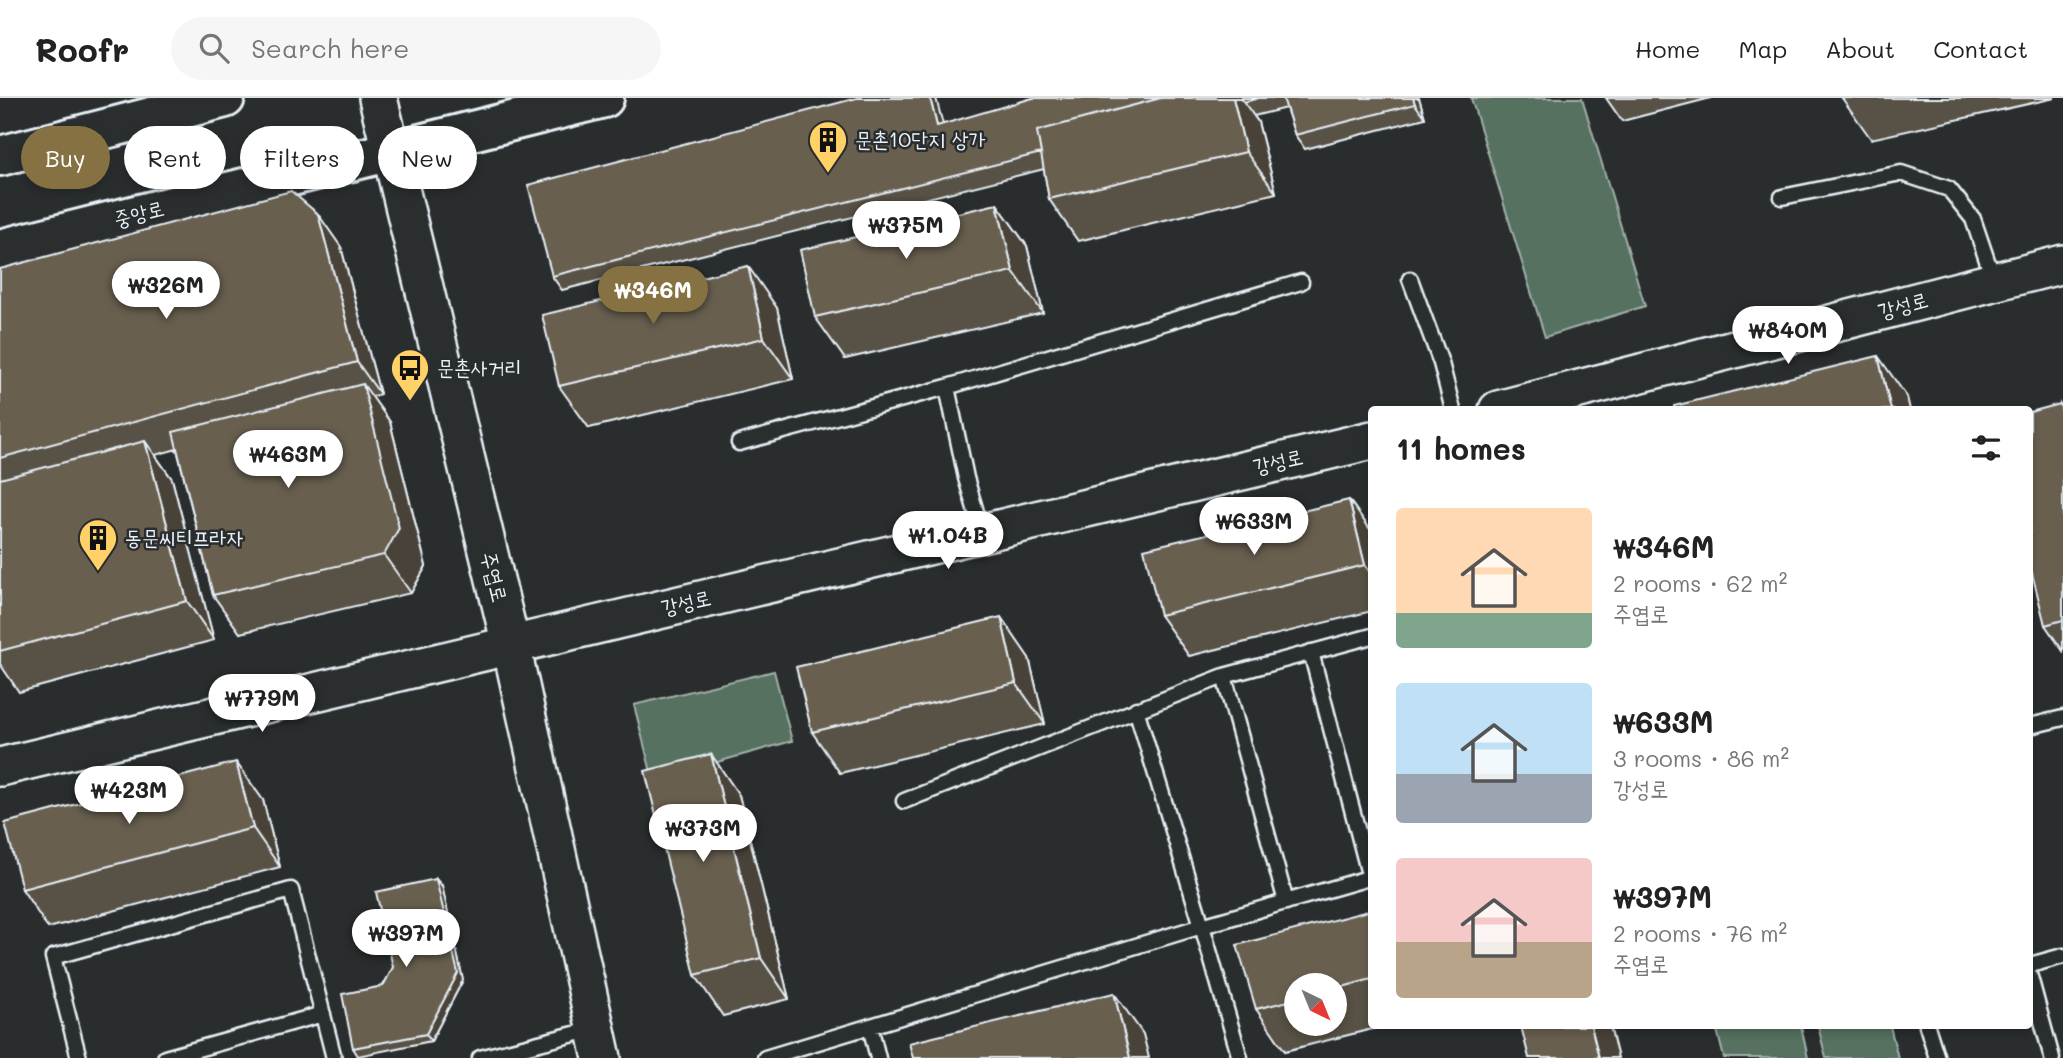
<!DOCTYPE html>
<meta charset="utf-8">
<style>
:root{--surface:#fff;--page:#f6f6f6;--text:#222;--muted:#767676;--line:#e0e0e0;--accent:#857141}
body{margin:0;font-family:Mali,"Poor Story",sans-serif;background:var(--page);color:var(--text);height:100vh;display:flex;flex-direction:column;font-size:26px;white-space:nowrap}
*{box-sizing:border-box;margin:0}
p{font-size:23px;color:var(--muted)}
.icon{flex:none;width:38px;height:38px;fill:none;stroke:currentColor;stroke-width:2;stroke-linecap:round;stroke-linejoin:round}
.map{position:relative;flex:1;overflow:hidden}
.side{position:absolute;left:1368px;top:308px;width:665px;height:623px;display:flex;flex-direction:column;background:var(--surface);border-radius:7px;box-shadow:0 4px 10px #0003}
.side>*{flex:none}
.guide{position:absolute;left:21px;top:28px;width:665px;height:63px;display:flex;gap:14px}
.needle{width:46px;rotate:137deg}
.controls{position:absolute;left:1284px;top:875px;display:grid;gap:14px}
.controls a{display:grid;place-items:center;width:63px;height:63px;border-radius:50%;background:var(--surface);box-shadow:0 4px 10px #0003;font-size:35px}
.price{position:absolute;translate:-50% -60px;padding:0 16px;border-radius:24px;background:#fff;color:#222;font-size:23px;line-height:46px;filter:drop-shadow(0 2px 4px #0008)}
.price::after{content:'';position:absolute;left:50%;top:42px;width:21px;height:16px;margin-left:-10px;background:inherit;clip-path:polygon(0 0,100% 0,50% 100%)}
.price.selected{background:var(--accent);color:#fff}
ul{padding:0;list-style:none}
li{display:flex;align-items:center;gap:21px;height:175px;padding:0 28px}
li span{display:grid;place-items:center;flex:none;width:196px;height:140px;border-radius:7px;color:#555}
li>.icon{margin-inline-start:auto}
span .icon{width:84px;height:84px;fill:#fffc;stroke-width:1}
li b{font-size:30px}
h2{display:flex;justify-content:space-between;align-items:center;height:84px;padding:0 28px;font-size:30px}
.pill{padding:0 24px;border-radius:32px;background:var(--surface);box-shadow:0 4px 10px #0003;font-size:24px;line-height:63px}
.pill.selected{background:var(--accent);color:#fff}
header{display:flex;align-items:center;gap:42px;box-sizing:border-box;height:98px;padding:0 35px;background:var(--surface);border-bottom:2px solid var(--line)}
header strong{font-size:33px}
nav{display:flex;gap:38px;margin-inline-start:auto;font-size:24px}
.search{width:490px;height:63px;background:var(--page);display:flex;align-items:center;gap:18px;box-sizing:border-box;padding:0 24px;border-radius:38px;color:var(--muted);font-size:26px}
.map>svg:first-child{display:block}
.green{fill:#577160;stroke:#a0b1ac;stroke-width:2}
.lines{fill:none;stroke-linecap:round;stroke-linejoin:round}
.service-casing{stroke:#e8f1f8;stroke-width:19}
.tertiary-casing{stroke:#e8f1f8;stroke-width:42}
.primary-casing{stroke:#e8f1f8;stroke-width:44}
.service{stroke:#2a2d2e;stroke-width:14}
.tertiary{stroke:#2a2d2e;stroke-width:37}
.primary{stroke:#2a2d2e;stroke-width:38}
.wall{fill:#595144;stroke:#e8f1f8;stroke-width:2;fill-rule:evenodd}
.shaded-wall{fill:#484237;stroke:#e8f1f8;stroke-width:2}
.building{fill:#675e4f;stroke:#e8f1f8;stroke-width:2}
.labels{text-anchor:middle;stroke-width:5;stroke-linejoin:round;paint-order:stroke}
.poi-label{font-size:21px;fill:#e8f1f8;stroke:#2a2d2e;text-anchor:start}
.street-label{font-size:21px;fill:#e8f1f8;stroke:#2a2d2e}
</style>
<header>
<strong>Roofr</strong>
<div class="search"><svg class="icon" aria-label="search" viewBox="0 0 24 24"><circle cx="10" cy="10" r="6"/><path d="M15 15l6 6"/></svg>Search here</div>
<nav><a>Home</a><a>Map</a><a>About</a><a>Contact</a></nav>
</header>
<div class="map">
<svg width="2063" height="960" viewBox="0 0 2063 960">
<rect width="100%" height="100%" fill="#2a2d2e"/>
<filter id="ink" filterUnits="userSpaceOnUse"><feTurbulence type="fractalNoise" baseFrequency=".0143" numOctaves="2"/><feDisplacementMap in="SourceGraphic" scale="14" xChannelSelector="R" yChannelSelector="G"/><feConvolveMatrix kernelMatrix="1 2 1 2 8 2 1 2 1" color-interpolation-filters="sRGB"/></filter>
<g filter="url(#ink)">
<!-- green -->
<path class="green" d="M1471,0h111l63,208 -100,31z
M774,573l18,70 -139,39 -19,-75z
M1716,928h85l7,32h-84z
M1818,928h72l8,32h-72z"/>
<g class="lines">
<!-- service casing -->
<g class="service-casing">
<path id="service" d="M1782,99l119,-24 48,16 24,30 21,62
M1410,181l31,84 12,47
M947,289l19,91 16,54
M739,345l208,-56 354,-105
M1311,554l59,226
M1224,578l62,226
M1136,611l66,217 170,-49
M2030,628l33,-8
M904,703l320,-125 148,-40
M2030,867l33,-9
M2030,879l22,81
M870,928l8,32
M1927,928l10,32
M79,960l-26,-101 238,-67 43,168
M165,960l158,-44
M480,960l114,-29
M765,960l437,-132 38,132"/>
</g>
<!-- tertiary casing -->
<g class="tertiary-casing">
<path id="tertiary" d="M378,0l133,547 91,413
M1498,312l565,-146
M0,669l1372,-327"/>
</g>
<!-- primary casing -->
<g class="primary-casing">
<path id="primary" d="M0,58l225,-58
M0,151l604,-151"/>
</g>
<!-- service -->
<use href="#service" class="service"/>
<!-- tertiary -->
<use href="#tertiary" class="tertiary"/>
<!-- primary -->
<use href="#primary" class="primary"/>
</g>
<!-- wall -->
<path class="wall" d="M1033,0h386l6,20 -120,31 -10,-14 -9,-27 -32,8 4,6 18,71 -198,48 -29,-42 -5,-30 -482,121 -10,-14 391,-151z
M1606,0h105l-89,23z
M1842,0h213l-184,41z
M997,106l30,42 16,67 -198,46 -30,-42z
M341,149l39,147 -8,3 18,25 36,144 -15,27 -171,40 -27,-38 -36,-146 -22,6 17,24 42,161 -195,52 -19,-28v-395z
M777,210l16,71 -204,49 -30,-42z
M2060,306l3,4v243l-18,-26z
M1349,402l23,32v79l-183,45 -29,-41z
M1029,560l16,66 -205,49 -28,-41z
M739,697l50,204 -66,17 -28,-41z
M263,702l17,67 -232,61 -26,-39z
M442,788l21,94 -32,61 -73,15 -5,-8 30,-62z
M1372,812v116h12l-99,25 -29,-42zM1297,887h38v39h-38z"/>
<!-- shaded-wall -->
<path class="shaded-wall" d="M930,0h6l11,42 -10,-14z
M1233,0h8l17,24 18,71 -30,-41z
M1413,0h6l6,20 -10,-14z
M997,106l30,42 16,67 -30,-42z
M318,116l23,33 39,147 -23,-32z
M748,168l29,42 16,71 -29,-41z
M1878,258l29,41 3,13h-19z
M363,286l27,38 36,144 -15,27 -27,-38z
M145,343l27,38 42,161 -27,-39z
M1349,402l23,32v43l-7,-10z
M1001,519l28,41 16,66 -29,-41z
M711,656l28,41 50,204 -28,-41z
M236,664l27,38 17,67 -27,-39z
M436,781l6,7 21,94 -32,61 -5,-7z
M1114,895l29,41 6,24h-19z
M1591,928h19l8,32h-19z"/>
<!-- building -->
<path class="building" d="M857,0h73l7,28 96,-28h128l-124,33 4,22 -489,123 -24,-91z
M1161,0h72l13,54 -197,47 -12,-68z
M1241,0h18l-15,4z
M1283,0h130l2,6 -120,31z
M291,93l27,23 39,148 -357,96v-189z
M997,106l16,67 -198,46 -15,-67z
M748,168l16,72 -205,48 -17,-71z
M1878,258l13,54h-217v-4z
M363,286l36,144 -15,27 -171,40 -40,-163z
M2060,306l3,12v204l-18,5 -15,-60v-153z
M145,343l42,160 -187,50v-172z
M1349,402l16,65 -205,50 -16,-66z
M1001,519l15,66 -204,49 -16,-65z
M711,656l50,204 -66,17 -50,-204z
M236,664l17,66 -231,61 -17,-66z
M436,781l22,94 -32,61 -73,14 -11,-54 41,-8 10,-19 -17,-75z
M1372,812v69l-37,10v-4h-38v14l-41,10 -19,-64z
M1114,895l16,65h-217l-4,-15z
M1521,928h70l8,32h-70z"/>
</g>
<!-- icons -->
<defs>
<g id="building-pin" transform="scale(2.0125)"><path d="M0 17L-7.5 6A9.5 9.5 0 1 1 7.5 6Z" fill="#ffd166" stroke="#2a2d2e"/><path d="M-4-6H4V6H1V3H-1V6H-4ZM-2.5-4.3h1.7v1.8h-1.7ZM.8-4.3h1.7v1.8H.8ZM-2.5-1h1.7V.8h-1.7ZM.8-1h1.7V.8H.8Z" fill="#111"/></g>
<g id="bus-pin" transform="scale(2.0125)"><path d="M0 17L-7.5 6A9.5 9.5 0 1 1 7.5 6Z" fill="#ffd166" stroke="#2a2d2e"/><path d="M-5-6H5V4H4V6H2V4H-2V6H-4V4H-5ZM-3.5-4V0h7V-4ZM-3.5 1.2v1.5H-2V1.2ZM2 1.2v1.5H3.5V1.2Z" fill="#111"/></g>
</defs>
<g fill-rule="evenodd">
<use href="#building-pin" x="828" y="42"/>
<use href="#bus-pin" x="410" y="270"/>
<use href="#building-pin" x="98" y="440"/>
</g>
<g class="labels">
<!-- poi labels -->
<g class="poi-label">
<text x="855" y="49">문촌10단지 상가</text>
<text x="437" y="277">문촌사거리</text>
<text x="125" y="447">동문씨티프라자</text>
</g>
<!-- street labels -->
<g class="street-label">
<text transform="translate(139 116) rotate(-14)" y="7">중앙로</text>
<text transform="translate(1903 208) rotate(-15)" y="7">강성로</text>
<text transform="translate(1278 364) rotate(-13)" y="7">강성로</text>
<text transform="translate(494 479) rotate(76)" y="7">주엽로</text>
<text transform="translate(686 505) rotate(-13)" y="7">강성로</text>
</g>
</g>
</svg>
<div class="controls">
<a><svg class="needle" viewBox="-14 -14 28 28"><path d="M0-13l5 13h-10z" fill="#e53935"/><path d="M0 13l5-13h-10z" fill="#767676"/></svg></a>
</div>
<b class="price" style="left:906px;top:163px">₩375M</b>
<b class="price" style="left:166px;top:223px">₩326M</b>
<b class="price selected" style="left:653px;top:228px">₩346M</b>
<b class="price" style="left:1788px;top:268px">₩840M</b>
<b class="price" style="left:288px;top:392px">₩463M</b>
<b class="price" style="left:1254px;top:459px">₩633M</b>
<b class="price" style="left:948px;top:473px">₩1.04B</b>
<b class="price" style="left:262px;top:636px">₩779M</b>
<b class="price" style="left:129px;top:728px">₩423M</b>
<b class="price" style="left:703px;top:766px">₩373M</b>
<b class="price" style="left:406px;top:871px">₩397M</b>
<div class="guide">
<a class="pill selected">Buy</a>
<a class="pill">Rent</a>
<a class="pill">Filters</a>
<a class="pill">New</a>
</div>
<section class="side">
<h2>11 homes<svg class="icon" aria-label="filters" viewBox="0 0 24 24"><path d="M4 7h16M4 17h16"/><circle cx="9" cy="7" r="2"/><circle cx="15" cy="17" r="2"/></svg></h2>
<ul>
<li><span style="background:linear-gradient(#ffd9b3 75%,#7fa58c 0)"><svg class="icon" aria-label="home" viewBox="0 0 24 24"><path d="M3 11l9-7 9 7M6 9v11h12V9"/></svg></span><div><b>₩346M</b><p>2 rooms · 62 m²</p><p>주엽로</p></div></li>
<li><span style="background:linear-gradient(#bfe0f5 65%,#9aa5b1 0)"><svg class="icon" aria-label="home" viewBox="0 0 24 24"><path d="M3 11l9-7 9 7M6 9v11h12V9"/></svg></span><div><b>₩633M</b><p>3 rooms · 86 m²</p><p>강성로</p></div></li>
<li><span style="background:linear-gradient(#f6c9c9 60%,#b9a48a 0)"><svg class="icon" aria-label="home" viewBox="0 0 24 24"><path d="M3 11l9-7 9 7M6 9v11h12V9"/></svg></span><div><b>₩397M</b><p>2 rooms · 76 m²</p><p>주엽로</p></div></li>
</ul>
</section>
</div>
